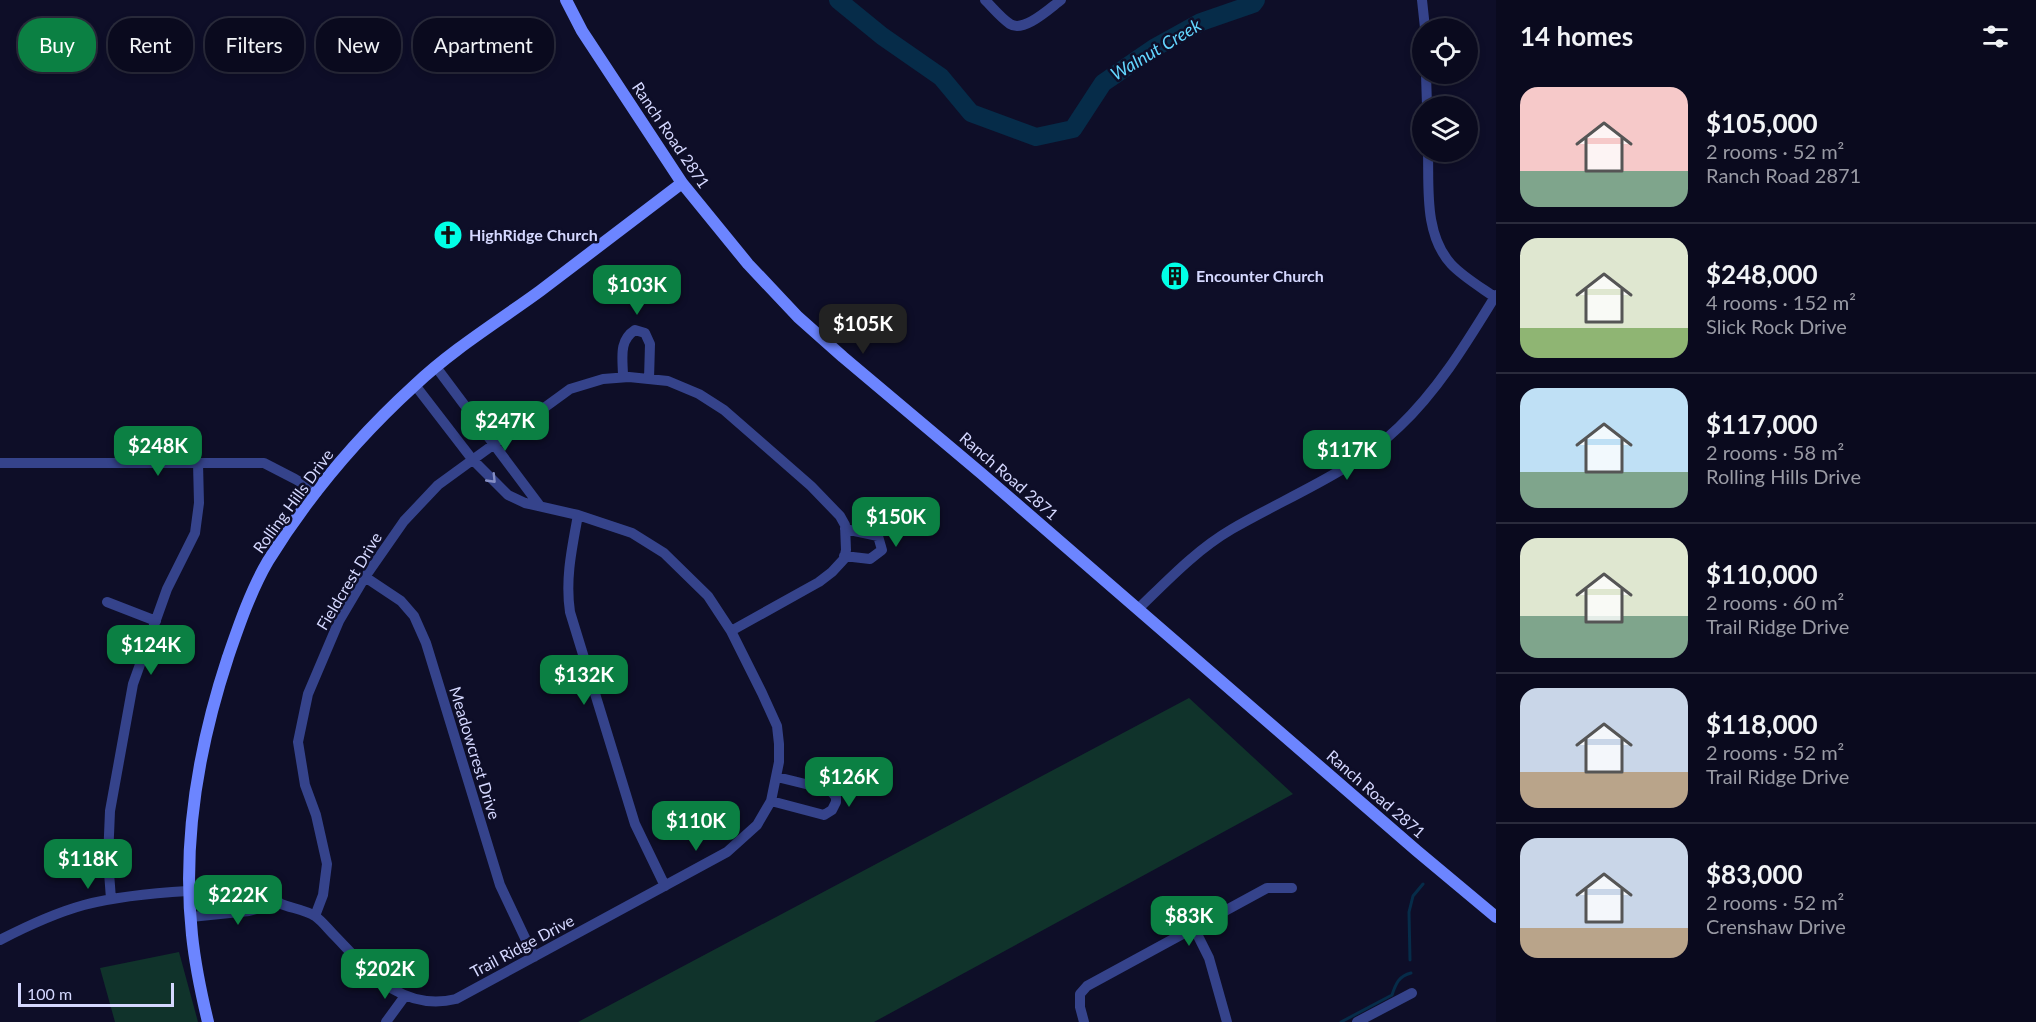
<!DOCTYPE html>
<meta charset="utf-8">
<style>
:root{--surface:#0a0a1e;--page:#18182b;--text:#f1f3f6;--muted:#999aa4;--line:#2a2b3c;--accent:#0b8043}
body{margin:0;font-family:Lato,sans-serif;background:var(--page);color:var(--text);height:100vh;display:flex;flex-direction:column;font-size:22px;white-space:nowrap}
*{box-sizing:border-box;margin:0}
p{font-size:20px;color:var(--muted)}
.icon{flex:none;width:33px;height:33px;fill:none;stroke:currentColor;stroke-width:2;stroke-linecap:round;stroke-linejoin:round}
.map{position:relative;flex:1;overflow:hidden}
.details{display:flex;flex-direction:column;background:var(--surface);width:540px}
.details>*{flex:none}
.top-card{position:absolute;left:18px;top:18px;width:570px;height:54px;display:flex;gap:12px}
.tools{position:absolute;left:1412px;top:18px;display:grid;gap:12px}
.tools a{display:grid;place-items:center;width:66px;height:66px;border-radius:50%;background:var(--surface);box-shadow:0 3px 9px #0003,0 0 0 2px var(--line);font-size:30px}
.scale{position:absolute;left:18px;bottom:15px;width:156px;box-sizing:border-box;padding-left:6px;border:3px solid #d5d8ff;border-top:0;font-size:16px;line-height:21px;white-space:nowrap;color:#d5d8ff;-webkit-text-stroke:4px #0e0e28;paint-order:stroke}
.price{position:absolute;translate:-50% -51px;padding:0 14px;border-radius:12px;background:var(--accent);color:#fff;font-size:20px;line-height:39px;filter:drop-shadow(0 2px 3px #0008)}
.price::after{content:'';position:absolute;left:50%;top:36px;width:18px;height:14px;margin-left:-9px;background:inherit;clip-path:polygon(0 0,100% 0,50% 100%)}
.price.active{background:#222;color:#fff}
ul{padding:0;list-style:none}
li{display:flex;align-items:center;gap:18px;height:150px;padding:0 24px}
li+li{border-top:2px solid var(--line)}
li span{display:grid;place-items:center;flex:none;width:168px;height:120px;border-radius:18px;color:#555}
li>.icon{margin-inline-start:auto}
span .icon{width:72px;height:72px;fill:#fffc;stroke-width:1}
li b{font-size:26px}
h2{display:flex;justify-content:space-between;align-items:center;height:72px;padding:0 24px;font-size:26px}
.tag{padding:0 21px;border-radius:24px;background:var(--surface);box-shadow:0 3px 9px #0003,0 0 0 2px var(--line);font-size:21px;line-height:54px}
.tag.active{background:var(--accent);color:#fff}
main{display:flex;flex:1;min-height:0}
.map>svg:first-child{display:block}
.green{fill:#10332b}
.lines{fill:none;stroke-linecap:round;stroke-linejoin:round}
.stream{stroke:#062c49;stroke-width:3}
.river{stroke:#062c49;stroke-width:18}
.street{stroke:#35438b;stroke-width:10}
.secondary{stroke:#6c85ff;stroke-width:12}
.oneway{stroke:#858ec5}
.labels{text-anchor:middle;stroke-width:5;stroke-linejoin:round;paint-order:stroke}
.street-label{font-size:16px;fill:#d5d8ff;stroke:#0e0e28}
.poi-label{font-size:16px;font-weight:bold;fill:#d5d8ff;stroke:#0e0e28;text-anchor:start}
.water-label{font-size:18px;font-style:italic;fill:#63d6ff;stroke:#0e0e28}
</style>
<main>
<div class="map">
<svg width="1496" height="1022" viewBox="0 0 1496 1022">
<rect width="100%" height="100%" fill="#0e0e28"/>
<!-- green -->
<path class="green" d="M1189,698l104,96 -419,228h-296z
M179,952l19,70h-83l-15,-54z"/>
<g class="lines">
<!-- stream -->
<path class="stream" d="M1410,960l-1,-48 4,-16 10,-12
M1341,1022l51,-27c4,-12 7,-19 19,-22"/>
<!-- river -->
<path class="river" d="M838,0l44,36 59,41 30,36 65,24 37,-8 30,-46 51,-35 47,-26 52,-18 3,-4"/>
<!-- street -->
<path class="street" d="M985,0c8,8 16,18 25,24 14,9 40,-16 51,-24
M1422,0l3,28
M1426,74l1,32
M1428,152c1,36 -4,82 23,112 12,13 31,24 45,34
M436,367l104,139
M623,377c0,-18 -5,-36 12,-47l10,3 5,11 -1,35
M0,463h264l31,16 22,13
M578,515c-6,33 -13,64 -8,97l65,212 30,62
M844,556l26,3 12,-9 -4,-14 -33,-7
M365,577l36,24 13,15 12,27 74,242 34,72
M107,602l49,19
M1138,609c29,-28 58,-59 94,-80 53,-31 122,-58 167,-102 40,-38 68,-85 97,-132
M771,801l53,14 8,-5 4,-8v-5l-6,-7 -53,-13
M111,899l-3,-40 2,-48 23,-127 34,-95 28,-56 4,-30 -1,-40
M315,916l8,-21 4,-31 -11,-49 -11,-30 -7,-43 10,-48 31,-73 26,-44 39,-56 34,-36 132,-96 33,-10 26,-2 39,4 31,13 25,16 87,76 29,30 5,9 1,25 -2,9 -12,13 -13,10 -88,49
M191,917l58,-6 31,-8
M1194,928l15,30 18,64
M0,940c27,-14 55,-27 84,-35 34,-9 69,-12 104,-14 22,-2 45,-3 68,1 9,2 17,8 25,12 10,4 25,6 34,12 7,5 13,13 19,19 35,36 66,77 122,64l271,-147 30,-27 14,-24 8,-39v-18l-2,-18 -15,-33 -31,-62 -23,-35 -44,-43 -32,-20 -54,-18 -53,-12 -17,-8 -36,-36 -57,-74
M386,1022l19,-26
M1084,1022l-4,-15v-13l7,-8 180,-98h25
M1357,1022l55,-29"/>
<!-- secondary -->
<path class="secondary" d="M566,0l16,31 100,152 66,81 50,53 45,40 139,117 435,377 79,66
M208,1022c-7,-29 -13,-58 -16,-87 -10,-93 7,-190 36,-278 11,-32 23,-67 40,-96 40,-65 91,-125 147,-176 38,-36 84,-64 125,-94 48,-36 94,-72 142,-108"/>
</g>
<!-- one-way arrows -->
<defs><path id="oneway-chevron" d="M-2-3.5L2.5 0L-2 3.5" fill="none" stroke-width="1.6" stroke-linecap="round" stroke-linejoin="round" transform="scale(1.5)"/></defs>
<use class="oneway" href="#oneway-chevron" transform="translate(492 479) rotate(46)"/>
<!-- icons -->
<defs>
<g id="church-disc" transform="scale(1.5)"><circle r="9.5" fill="#01ffe6" stroke="#0e0e28"/><path d="M-1.2-6h2.4v3.5h3.3v2.4h-3.3V6h-2.4V-.1h-3.3v-2.4h3.3Z" fill="#111"/></g>
<g id="building-disc" transform="scale(1.5)"><circle r="9.5" fill="#01ffe6" stroke="#0e0e28"/><path d="M-4-6H4V6H1V3H-1V6H-4ZM-2.5-4.3h1.7v1.8h-1.7ZM.8-4.3h1.7v1.8H.8ZM-2.5-1h1.7V.8h-1.7ZM.8-1h1.7V.8H.8Z" fill="#111"/></g>
</defs>
<g fill-rule="evenodd">
<use href="#church-disc" x="448" y="235"/>
<use href="#building-disc" x="1175" y="276"/>
</g>
<g class="labels">
<!-- street labels -->
<g class="street-label">
<text transform="translate(671 135) rotate(56)" y="6">Ranch Road 2871</text>
<text transform="translate(1009 476) rotate(41)" y="6">Ranch Road 2871</text>
<text transform="translate(293 501) rotate(-54)" y="6">Rolling Hills Drive</text>
<text transform="translate(349 581) rotate(-59)" y="6">Fieldcrest Drive</text>
<text transform="translate(475 753) rotate(73)" y="6">Meadowcrest Drive</text>
<text transform="translate(1376 794) rotate(41)" y="6">Ranch Road 2871</text>
<text transform="translate(522 946) rotate(-28)" y="6">Trail Ridge Drive</text>
</g>
<!-- poi labels -->
<g class="poi-label">
<text x="469" y="241">HighRidge Church</text>
<text x="1196" y="282">Encounter Church</text>
</g>
<!-- water labels -->
<g class="water-label">
<text transform="translate(1156 50) rotate(-31)" y="6">Walnut Creek</text>
</g>
</g>
</svg>
<div class="tools">
<a><svg class="icon" aria-label="locate" viewBox="0 0 24 24"><circle cx="12" cy="12" r="6"/><path d="M12 2v4M12 18v4M2 12h4M18 12h4"/></svg></a>
<a><svg class="icon" aria-label="layers" viewBox="0 0 24 24"><path d="M12 4l9 5-9 5-9-5zM3 14l9 5 9-5"/></svg></a>
</div>
<div class="scale">100 m</div>
<b class="price" style="left:637px;top:316px">$103K</b>
<b class="price active" style="left:863px;top:355px">$105K</b>
<b class="price" style="left:505px;top:452px">$247K</b>
<b class="price" style="left:158px;top:477px">$248K</b>
<b class="price" style="left:1347px;top:481px">$117K</b>
<b class="price" style="left:896px;top:548px">$150K</b>
<b class="price" style="left:151px;top:676px">$124K</b>
<b class="price" style="left:584px;top:706px">$132K</b>
<b class="price" style="left:849px;top:808px">$126K</b>
<b class="price" style="left:696px;top:852px">$110K</b>
<b class="price" style="left:88px;top:890px">$118K</b>
<b class="price" style="left:238px;top:926px">$222K</b>
<b class="price" style="left:1189px;top:947px">$83K</b>
<b class="price" style="left:385px;top:1000px">$202K</b>
<div class="top-card">
<a class="tag active">Buy</a>
<a class="tag">Rent</a>
<a class="tag">Filters</a>
<a class="tag">New</a>
<a class="tag">Apartment</a>
</div>
</div>
<section class="details">
<h2>14 homes<svg class="icon" aria-label="filters" viewBox="0 0 24 24"><path d="M4 7h16M4 17h16"/><circle cx="9" cy="7" r="2"/><circle cx="15" cy="17" r="2"/></svg></h2>
<ul>
<li><span style="background:linear-gradient(#f6c9c9 70%,#7fa58c 0)"><svg class="icon" aria-label="home" viewBox="0 0 24 24"><path d="M3 11l9-7 9 7M6 9v11h12V9"/></svg></span><div><b>$105,000</b><p>2 rooms · 52 m²</p><p>Ranch Road 2871</p></div></li>
<li><span style="background:linear-gradient(#dfe7d0 75%,#8fb573 0)"><svg class="icon" aria-label="home" viewBox="0 0 24 24"><path d="M3 11l9-7 9 7M6 9v11h12V9"/></svg></span><div><b>$248,000</b><p>4 rooms · 152 m²</p><p>Slick Rock Drive</p></div></li>
<li><span style="background:linear-gradient(#bfe0f5 70%,#7fa58c 0)"><svg class="icon" aria-label="home" viewBox="0 0 24 24"><path d="M3 11l9-7 9 7M6 9v11h12V9"/></svg></span><div><b>$117,000</b><p>2 rooms · 58 m²</p><p>Rolling Hills Drive</p></div></li>
<li><span style="background:linear-gradient(#dfe7d0 65%,#7fa58c 0)"><svg class="icon" aria-label="home" viewBox="0 0 24 24"><path d="M3 11l9-7 9 7M6 9v11h12V9"/></svg></span><div><b>$110,000</b><p>2 rooms · 60 m²</p><p>Trail Ridge Drive</p></div></li>
<li><span style="background:linear-gradient(#c9d6e8 70%,#b9a48a 0)"><svg class="icon" aria-label="home" viewBox="0 0 24 24"><path d="M3 11l9-7 9 7M6 9v11h12V9"/></svg></span><div><b>$118,000</b><p>2 rooms · 52 m²</p><p>Trail Ridge Drive</p></div></li>
<li><span style="background:linear-gradient(#c9d6e8 75%,#b9a48a 0)"><svg class="icon" aria-label="home" viewBox="0 0 24 24"><path d="M3 11l9-7 9 7M6 9v11h12V9"/></svg></span><div><b>$83,000</b><p>2 rooms · 52 m²</p><p>Crenshaw Drive</p></div></li>
</ul>
</section>
</main>
